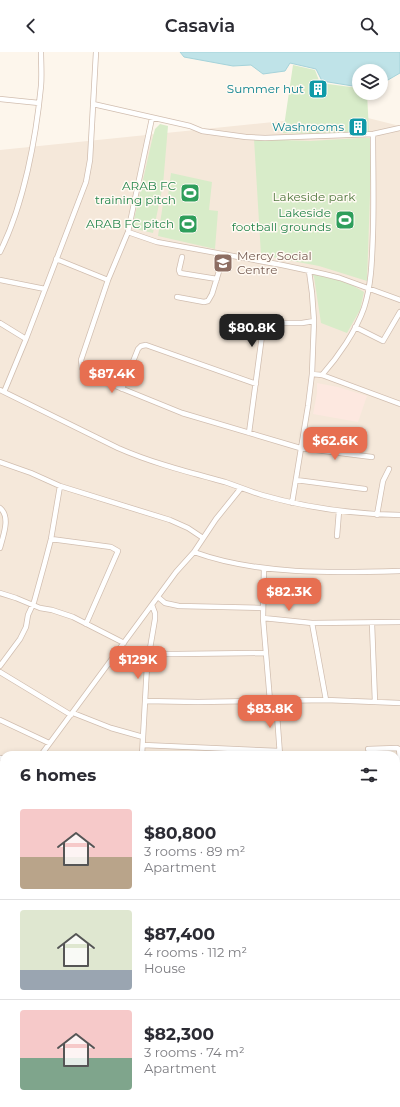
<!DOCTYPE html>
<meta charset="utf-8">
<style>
:root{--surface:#fff;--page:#f7f7f7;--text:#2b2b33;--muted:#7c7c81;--line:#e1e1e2;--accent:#e76f51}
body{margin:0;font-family:Montserrat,sans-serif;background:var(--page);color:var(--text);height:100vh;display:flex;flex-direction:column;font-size:15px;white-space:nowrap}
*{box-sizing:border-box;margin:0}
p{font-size:13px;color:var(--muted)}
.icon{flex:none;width:22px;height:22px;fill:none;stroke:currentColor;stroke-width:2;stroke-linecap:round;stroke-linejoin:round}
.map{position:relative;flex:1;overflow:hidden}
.drawer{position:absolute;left:0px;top:699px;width:400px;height:356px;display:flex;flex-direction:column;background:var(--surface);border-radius:12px 12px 0 0;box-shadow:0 2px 6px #0003}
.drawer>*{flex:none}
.tools{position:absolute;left:352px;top:12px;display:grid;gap:8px}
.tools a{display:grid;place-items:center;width:36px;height:36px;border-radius:50%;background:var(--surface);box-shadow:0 2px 6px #0003;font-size:20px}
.price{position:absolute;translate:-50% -34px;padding:0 9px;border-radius:8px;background:var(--accent);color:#fff;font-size:13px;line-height:26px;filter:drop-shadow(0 1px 2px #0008)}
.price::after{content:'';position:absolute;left:50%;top:24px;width:12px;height:9px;margin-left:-6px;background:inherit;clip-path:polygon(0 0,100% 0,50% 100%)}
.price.current{background:#222;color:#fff}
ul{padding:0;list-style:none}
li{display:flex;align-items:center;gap:12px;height:100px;padding:0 20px}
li+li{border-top:1px solid var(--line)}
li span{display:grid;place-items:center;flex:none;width:112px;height:80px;border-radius:4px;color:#555}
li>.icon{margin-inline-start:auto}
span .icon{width:48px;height:48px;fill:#fffc;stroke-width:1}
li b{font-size:17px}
h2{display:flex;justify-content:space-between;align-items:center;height:48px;padding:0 20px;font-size:17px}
header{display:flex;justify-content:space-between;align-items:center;height:52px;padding:0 20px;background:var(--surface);font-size:18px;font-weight:600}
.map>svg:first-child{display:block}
.residential{fill:#f5e8da;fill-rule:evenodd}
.commercial{fill:#fde8e0}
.green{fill:#d8ecc9}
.water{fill:#bfe3e8;stroke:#a5d3da}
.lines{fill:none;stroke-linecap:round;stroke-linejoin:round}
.street-casing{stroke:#d1beb0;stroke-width:6}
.street{stroke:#fff;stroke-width:4.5}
.labels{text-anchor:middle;stroke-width:3;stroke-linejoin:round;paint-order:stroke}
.culture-label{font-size:12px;fill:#0d838f;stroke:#fffaf3;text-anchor:end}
.leisure-label{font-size:12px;fill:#27864d;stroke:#fffaf3;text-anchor:end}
.park-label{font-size:12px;fill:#537a41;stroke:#fffaf3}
.education-label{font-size:12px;fill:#785e54;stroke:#fffaf3;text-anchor:start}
</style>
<header><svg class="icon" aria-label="back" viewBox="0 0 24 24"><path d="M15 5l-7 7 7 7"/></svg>Casavia<svg class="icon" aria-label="search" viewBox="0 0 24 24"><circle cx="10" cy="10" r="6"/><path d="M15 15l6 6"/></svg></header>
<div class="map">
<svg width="400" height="1055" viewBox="0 0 400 1055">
<rect width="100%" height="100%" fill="#fdf6ec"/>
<!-- residential -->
<path class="residential" d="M352,62l48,12v981h-400v-957zM4,703h392v348h-392z"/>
<!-- commercial -->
<path class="commercial" d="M317,331l21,4 29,9 -9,26 -45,-8 4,-21z"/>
<!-- green -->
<path class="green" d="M293,13l22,5 5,13 39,5v5h8l2,39 -46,2 -40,-1z
M160,72l8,2 -5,59 -10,48 -18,-4 -2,-5 19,-84 3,-11z
M360,86h12l-5,143 -48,-15 -58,-11 -7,-116 56,2z
M171,121l41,9 -3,28 9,1 -3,38 -57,-13 5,-32h4z
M309,219l31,7 24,14 -4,18 -13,23 -26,-10 -7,-46z"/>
<!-- water -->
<path class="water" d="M180,0h220v21l-19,11v-13h-22v16l-37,-6 -6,-12 -26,-6 -5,8 -22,3 -12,-9 -18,1 -49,-9z"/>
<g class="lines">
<!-- street casing -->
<g class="street-casing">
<path id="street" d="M0,47l39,4
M93,52l97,22 12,5 44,6 19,1 108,-4 27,-6
M152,66l-24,114 -20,48 -27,80 1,8 4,6 96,39 118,35 72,9
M128,180l29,10 125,23 42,9 16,4 60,22
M0,200c24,-48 36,-114 41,-166 1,-11 0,-23 0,-34
M182,205l-3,13 1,3 37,6
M56,207l52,21
M0,228l45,9
M177,245l27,5 4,-1 4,-7 12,-39
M0,271l26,16
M355,275l28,14 17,-29
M312,322l10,1 78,29
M322,323c16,-18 34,-44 42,-67 8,-25 8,-51 9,-76 1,-33 0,-65 0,-98
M122,337l16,-40 3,-3 5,-1 110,39
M0,338l118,58c34,15 70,24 107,34 12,4 24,9 37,13 45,13 91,19 138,20
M4,340l22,-53 60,-157 4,-22 6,-108
M249,381l14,-105 3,-5h36l12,-2
M0,410l31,11 29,13 110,34 18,8 15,10
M296,428l69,9
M292,451l16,-97 4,-32 2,-53 -2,-28 -3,-22
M0,456c11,9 3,28 0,40
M377,463l6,-34 6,-12
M337,484l2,-25
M51,487l60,8 7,4 -32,73
M194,500c63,23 139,21 206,19
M264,516l-1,50 7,83
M0,541l16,5 24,10 12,2 21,7 51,26
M158,545l7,6 14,3 84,2
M263,566l49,5 88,-1
M312,571l14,77
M372,572l3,78
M150,598l13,4h14l89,-1
M0,614l20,-27 6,-12 2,-12 6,-13 11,-40 6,-23 9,-53
M0,620l71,43
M145,649l53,1 128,-2 74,3
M276,649l4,54
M73,661l38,15 32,9
M0,668l49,23
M143,693l136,6
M368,697l29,-1 2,1 1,10
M41,703l135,-183 18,-20 22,-33 25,-31
M142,703l5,-89 8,-47v-6l-3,-8
M0,706l4,1
M396,714h4
M396,754h4
M0,760l4,-6
M396,798h4
M0,806l4,1
M396,851h4
M0,871l4,1
M396,896h4
M0,916l4,2
M0,962l4,1
M396,1008l4,1
M87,1051v4
M218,1051v4
M269,1051l1,4
M318,1051l1,4
M375,1051v4
M42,1055v-4
M121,1055l10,-4"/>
</g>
<!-- street -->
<use href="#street" class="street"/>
</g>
<!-- icons -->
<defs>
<g id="building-square" transform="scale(1)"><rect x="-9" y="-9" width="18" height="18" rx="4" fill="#0f9aa8" stroke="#fffaf3"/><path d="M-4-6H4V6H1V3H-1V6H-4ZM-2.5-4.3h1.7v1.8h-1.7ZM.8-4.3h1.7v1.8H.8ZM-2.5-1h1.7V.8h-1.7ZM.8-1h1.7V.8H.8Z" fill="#fff"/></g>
<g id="stadium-square" transform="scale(1)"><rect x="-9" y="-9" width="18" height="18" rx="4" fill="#2e9e5b" stroke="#fffaf3"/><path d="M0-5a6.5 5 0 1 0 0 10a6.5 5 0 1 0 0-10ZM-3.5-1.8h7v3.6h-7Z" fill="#fff"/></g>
<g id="school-square" transform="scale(1)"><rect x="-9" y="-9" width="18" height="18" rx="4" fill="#8d6e63" stroke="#fffaf3"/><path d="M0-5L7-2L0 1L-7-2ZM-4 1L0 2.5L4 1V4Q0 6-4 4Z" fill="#fff"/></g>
</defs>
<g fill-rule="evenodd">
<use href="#building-square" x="318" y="37"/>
<use href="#building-square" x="358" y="75"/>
<use href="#stadium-square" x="190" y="141"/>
<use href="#stadium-square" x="345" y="168"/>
<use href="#stadium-square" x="188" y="172"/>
<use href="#school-square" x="223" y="211"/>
</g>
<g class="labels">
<!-- culture labels -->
<g class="culture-label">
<text x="304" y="41">Summer hut</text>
<text x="344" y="79">Washrooms</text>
</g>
<!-- leisure labels -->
<g class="leisure-label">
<text x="176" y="138">ARAB FC<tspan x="176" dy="14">training pitch</tspan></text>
<text x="331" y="165">Lakeside<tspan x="331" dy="14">football grounds</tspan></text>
<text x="174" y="176">ARAB FC pitch</text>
</g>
<!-- park labels -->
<g class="park-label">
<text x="314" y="149">Lakeside park</text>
</g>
<!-- education labels -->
<g class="education-label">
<text x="237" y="208">Mercy Social<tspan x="237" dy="14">Centre</tspan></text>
</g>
</g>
</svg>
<div class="tools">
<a><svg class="icon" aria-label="layers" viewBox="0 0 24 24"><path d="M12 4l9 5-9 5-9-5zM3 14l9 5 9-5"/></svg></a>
</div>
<b class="price current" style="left:252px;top:296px">$80.8K</b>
<b class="price" style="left:112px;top:342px">$87.4K</b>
<b class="price" style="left:335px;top:409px">$62.6K</b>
<b class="price" style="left:289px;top:560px">$82.3K</b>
<b class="price" style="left:138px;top:628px">$129K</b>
<b class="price" style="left:270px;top:677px">$83.8K</b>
<section class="drawer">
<h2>6 homes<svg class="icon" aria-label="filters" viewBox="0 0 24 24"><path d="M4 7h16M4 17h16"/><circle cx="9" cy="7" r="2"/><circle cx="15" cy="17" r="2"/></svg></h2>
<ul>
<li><span style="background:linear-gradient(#f6c9c9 60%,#b9a48a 0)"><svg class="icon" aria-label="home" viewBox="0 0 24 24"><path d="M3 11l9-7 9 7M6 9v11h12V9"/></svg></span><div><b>$80,800</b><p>3 rooms · 89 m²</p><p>Apartment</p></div></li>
<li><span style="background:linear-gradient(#dfe7d0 75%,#9aa5b1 0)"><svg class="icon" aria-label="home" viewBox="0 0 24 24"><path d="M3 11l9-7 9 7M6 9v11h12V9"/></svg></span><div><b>$87,400</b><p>4 rooms · 112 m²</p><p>House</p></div></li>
<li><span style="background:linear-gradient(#f6c9c9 60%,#7fa58c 0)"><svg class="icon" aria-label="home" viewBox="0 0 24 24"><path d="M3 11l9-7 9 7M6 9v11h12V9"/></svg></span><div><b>$82,300</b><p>3 rooms · 74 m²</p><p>Apartment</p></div></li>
</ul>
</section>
</div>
